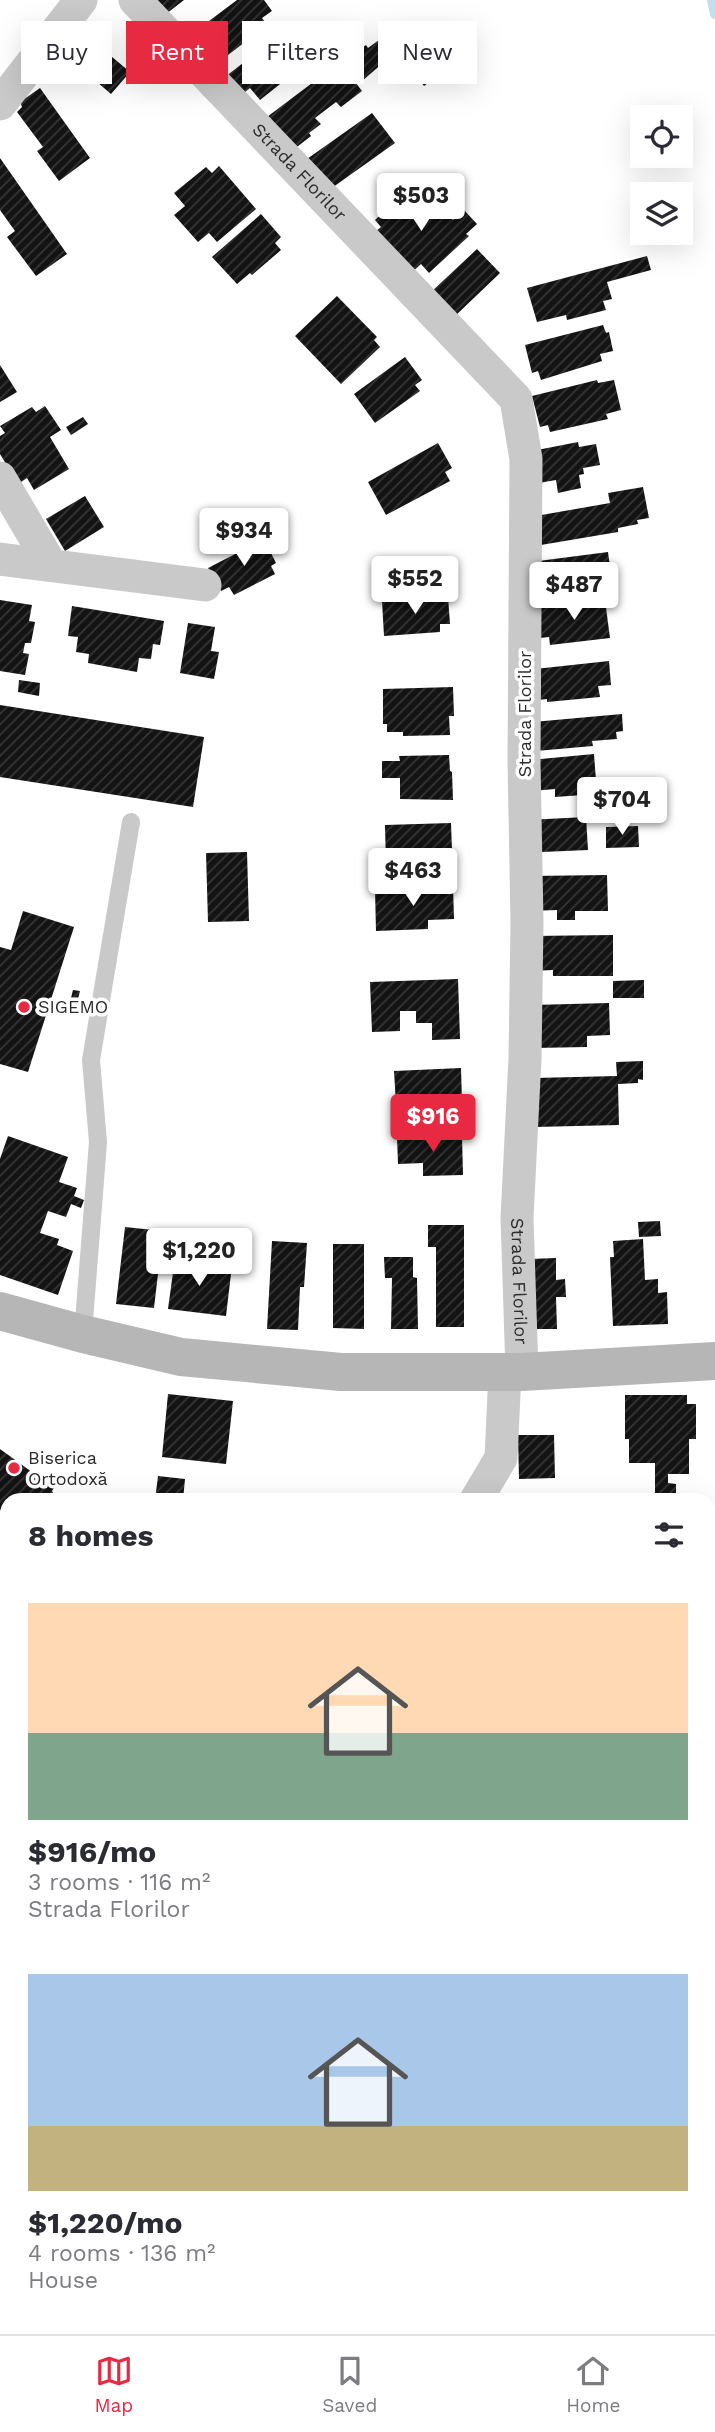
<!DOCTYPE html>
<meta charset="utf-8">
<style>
:root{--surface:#fff;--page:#f7f7f7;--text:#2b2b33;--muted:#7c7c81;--line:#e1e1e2;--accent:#e72a42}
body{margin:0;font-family:"Work Sans",sans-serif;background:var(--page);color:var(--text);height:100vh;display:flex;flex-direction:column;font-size:26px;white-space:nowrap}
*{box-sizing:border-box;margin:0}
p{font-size:23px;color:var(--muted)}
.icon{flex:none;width:38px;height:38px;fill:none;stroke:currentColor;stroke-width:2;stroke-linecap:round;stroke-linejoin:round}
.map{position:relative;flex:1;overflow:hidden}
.side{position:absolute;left:0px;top:1493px;width:716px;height:842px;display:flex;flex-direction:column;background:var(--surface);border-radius:21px 21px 0 0;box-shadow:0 7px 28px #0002}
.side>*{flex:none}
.banner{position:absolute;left:21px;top:21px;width:674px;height:63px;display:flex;gap:14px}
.fabs{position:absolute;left:630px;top:105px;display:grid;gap:14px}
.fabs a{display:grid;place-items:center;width:63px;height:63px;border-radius:0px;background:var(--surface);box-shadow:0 7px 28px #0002;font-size:35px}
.price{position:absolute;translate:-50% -60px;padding:0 16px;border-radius:7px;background:#fff;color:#222;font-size:23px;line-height:46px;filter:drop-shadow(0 2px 4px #0008)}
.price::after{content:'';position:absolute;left:50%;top:42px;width:21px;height:16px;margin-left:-10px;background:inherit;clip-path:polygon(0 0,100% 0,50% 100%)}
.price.selected{background:var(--accent);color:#fff}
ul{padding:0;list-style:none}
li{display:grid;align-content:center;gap:14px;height:371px;padding:0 28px}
li span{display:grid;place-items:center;height:217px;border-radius:0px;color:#555}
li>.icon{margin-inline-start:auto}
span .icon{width:126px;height:126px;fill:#fffc;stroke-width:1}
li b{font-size:30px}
h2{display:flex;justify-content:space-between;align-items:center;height:84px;padding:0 28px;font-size:30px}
.tag{padding:0 24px;border-radius:0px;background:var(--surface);box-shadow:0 7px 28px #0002;font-size:24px;line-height:63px}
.tag.selected{background:var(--accent);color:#fff}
.tab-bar{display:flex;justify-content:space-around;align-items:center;height:98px;border-top:2px solid var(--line);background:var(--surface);font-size:19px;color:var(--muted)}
.tab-bar a{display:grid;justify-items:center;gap:4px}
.tab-bar .selected{color:var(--accent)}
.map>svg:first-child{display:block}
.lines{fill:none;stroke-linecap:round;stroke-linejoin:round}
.stream{stroke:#c4deeb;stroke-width:10}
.building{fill:url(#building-hatch)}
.service{stroke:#c9c9c9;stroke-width:18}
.minor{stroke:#c9c9c9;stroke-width:33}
.secondary{stroke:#b6b6b6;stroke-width:38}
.poi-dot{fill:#e72a42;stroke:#fff;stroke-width:2.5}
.labels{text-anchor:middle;stroke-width:7;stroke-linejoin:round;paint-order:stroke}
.street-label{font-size:18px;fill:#2c2c2c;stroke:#fff}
.poi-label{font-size:18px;fill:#2c2c2c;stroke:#fff;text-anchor:start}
</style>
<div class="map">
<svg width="715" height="2334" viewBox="0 0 715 2334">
<defs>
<pattern id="building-hatch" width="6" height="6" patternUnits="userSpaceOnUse" patternTransform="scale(1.75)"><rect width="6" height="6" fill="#131313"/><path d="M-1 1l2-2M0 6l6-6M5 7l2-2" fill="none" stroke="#363636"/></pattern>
</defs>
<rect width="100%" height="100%" fill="#fff"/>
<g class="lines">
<!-- stream -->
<path class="stream" d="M712,0l3,14
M709,1839l6,-11
M392,2334l5,-6"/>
</g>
<!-- building -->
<path class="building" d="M154,0h30l-18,14z
M237,0h27l8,11 -10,7 5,7 -48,37 -6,-9 -7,5 -17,-22z
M294,23l10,13 -14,12 14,17 -44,35 -10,-12 -10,8 -15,-19z
M81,31l49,41 -19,22 -49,-42z
M379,40l12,16 -29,25 -17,-22 21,-14 2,3z
M340,62l22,29 -21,16 -5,-5 -21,16 6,6 -12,9 2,3 -18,14 -26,-33z
M429,69l7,8 -12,9 -6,-8z
M40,88l50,70 -31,23 -22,-30 6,-4 -26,-35 5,-5 -2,-5z
M372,113l23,30 -66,47 -22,-31z
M0,158l67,96 -31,22 -29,-39 8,-6 -15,-21z
M219,166l37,43 -39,33 -8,-9 -11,9 -24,-27 11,-9 -11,-13 32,-26 6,6z
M424,189l29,31 11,-10 13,14 -11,10 3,2 -40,37 -8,-9 -13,12 -38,-40 11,-9 -6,-7 19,-17 7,7z
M261,214l20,23 -6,6 6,7 -29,25 -2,-2 -13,11 -25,-27z
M477,249l23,24 -47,45 -23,-25z
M647,256l4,14 -44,12 5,17 -9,2 3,9 -39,10 -1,-5 -29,7 -10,-34z
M337,296l40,41 -3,3 6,7 -39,37 -46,-48z
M603,325l3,8 3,-1 4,19 -13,3 2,7 -61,19 -3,-9 -6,2 -7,-28z
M405,357l17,23 -7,5 5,6 -45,32 -21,-29z
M0,365l17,27 -17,10z
M597,380l1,3 16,-3 7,30 -15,4 2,5 -58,13 -2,-7 -8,2 -8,-31z
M45,406l16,24 -11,7 19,32 -35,21 -7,-12 -9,6 -18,-30v-18l5,-3 -5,-7 32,-19 4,5z
M83,417l5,7 -17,11 -5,-8z
M578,442l1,5 17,-3 4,21 -17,3 1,6 -5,1 2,13 -23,5 -2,-13 -23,4 -6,-32z
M438,443l14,25 -7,4 5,9 -64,34 -18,-33z
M643,487l6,31 -12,2 1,4 -20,4v4l-83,14 -5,-29 80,-14 -2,-10z
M85,496l19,31 -39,24 -19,-32z
M264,539l12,24 -5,3 4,8 -41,21 -5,-8 -8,4 -13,-23z
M608,552l3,22 -9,1 1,6 -25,4v6l-20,2 -1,-5 -22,3 -4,-29z
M448,597l2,27h-10v8l-56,4 -2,-35z
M0,600l32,5 -3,16 6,1 -4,21h-6l-2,10 6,1 -4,21 -25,-4z
M605,600l5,38 -60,7 -1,-8 -9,1 -4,-30z
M72,606l92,15 -4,24 -7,-1 -2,15 -12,-1 -2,14 -49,-9 1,-9 -13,-2 2,-15 -10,-1z
M188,623l27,4 -4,24 8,1 -5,27 -34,-6z
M609,661l2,24 -13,1 2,11 -53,5v-3l-9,1 -3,-31z
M19,680l21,3 -1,13 -21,-4z
M453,687l1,29h-5l1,19 -47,1v-4h-16v-8h-4v-35z
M0,705l204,32 -11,70 -193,-30z
M622,714l1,17 -7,1 1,7 -25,2 1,5 -57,5 -3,-29z
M594,754l3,40 -42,3v-8l-23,2 -2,-31z
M449,755l1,16 2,1 1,28 -53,-1v-21h-18v-17h18l-1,-5z
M586,817l2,33 -46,2 -15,-32z
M451,823l1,27 -29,1v14l-37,1 -1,-41z
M638,826l1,21 -33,1v-21z
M247,852l2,69 -41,1 -2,-69z
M607,875l1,36h-33v9h-18v-10l-27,1v-35z
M453,886l1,33 -26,1v9l-52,2 -1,-41z
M23,911l51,16 -46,145 -28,-8v-117l11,3z
M613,935v41h-60v-6l-22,1v-35z
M458,979l2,60 -28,1v-17h-16v-12h-16v20l-28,1 -2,-50z
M644,980v18h-31v-17z
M73,990l7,1 -2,8 -7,-1z
M609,1003l1,32 -23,1v11l-53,1 -2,-43z
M643,1061v19l-5,-1v4l-20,1 1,41 -84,2 -1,-49 83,-2 -1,-14z
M461,1068l1,34 -66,2 -2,-33z
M462,1135l1,40 -40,1v-13l-25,1 -1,-27z
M8,1136l60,21 -9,25 18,6 -3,8 10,4 -3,8 -10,-4 -5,13 -18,-6 -8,22 19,6 -2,6 16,6 -15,44 -58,-20v-116z
M660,1221l1,15 -22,1 -1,-15z
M428,1225h36v102h-28v-80h-8z
M125,1227l38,4 -9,77 -38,-4z
M643,1239l2,41 13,-1v14l9,-1 1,32 -55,2 -3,-69h4l-1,-16z
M272,1241l35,2 -3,44h-4l-2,43 -31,-1z
M333,1244h31v85l-31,-1z
M384,1257h29v20l4,1 1,51h-27l1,-51h-7z
M175,1258l41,5 -1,9 16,2 -5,42 -58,-7z
M556,1258v22l9,-1 1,18h-10l1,32h-29l2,-70z
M168,1394l65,7 -7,63 -64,-7z
M625,1395h62v9h9v35h-7v35h-21v9l8,1v16h-21v-37h-26v-24h-4z
M518,1435h36l1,43 -36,1z
M0,1449l54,39 -2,3 5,9h-50v15l-7,-5z
M158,1476l27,3 -2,21h-28z
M0,1845h7v57h-5z
M2,1919l3,18 -5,1v-18z
M709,1945l6,4v11l-6,10z"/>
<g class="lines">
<!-- service -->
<path class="service" d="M83,1334l15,-192 -7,-82 40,-238"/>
<!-- minor -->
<g class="minor">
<path id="s1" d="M135,0l381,399 10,60 -2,302 3,161 -2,136 -8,160 5,154"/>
<path d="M0,104l81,-104"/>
<path d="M0,478l51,87"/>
<path d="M0,559l205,26"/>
<path d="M476,1500l25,-42 4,-86"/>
</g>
<!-- secondary -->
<path class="secondary" d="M0,1311l83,23 98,23 160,15h181l193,-11"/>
</g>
<!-- markers -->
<g class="poi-dot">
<circle cx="24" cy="1007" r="7"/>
<circle cx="14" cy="1468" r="7"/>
</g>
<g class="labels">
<!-- street labels -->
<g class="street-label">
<text dy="6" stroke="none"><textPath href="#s1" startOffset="238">Strada Florilor</textPath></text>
<text transform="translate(525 714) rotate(-90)" y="6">Strada Florilor</text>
<text dy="6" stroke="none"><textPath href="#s1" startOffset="1435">Strada Florilor</textPath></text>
</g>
<!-- poi labels -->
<g class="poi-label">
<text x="38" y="1013">SIGEMO</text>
<text x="28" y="1464">Biserica<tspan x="28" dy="21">Ortodoxă</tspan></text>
</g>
</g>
</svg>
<div class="fabs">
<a><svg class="icon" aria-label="locate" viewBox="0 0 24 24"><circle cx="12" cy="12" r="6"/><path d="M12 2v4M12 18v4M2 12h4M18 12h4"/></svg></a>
<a><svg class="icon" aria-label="layers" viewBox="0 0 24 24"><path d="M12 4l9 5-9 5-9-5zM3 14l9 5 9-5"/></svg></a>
</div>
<b class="price" style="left:421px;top:233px">$503</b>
<b class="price" style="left:244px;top:568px">$934</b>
<b class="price" style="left:415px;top:616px">$552</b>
<b class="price" style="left:574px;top:622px">$487</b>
<b class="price" style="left:622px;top:837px">$704</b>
<b class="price" style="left:413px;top:908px">$463</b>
<b class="price selected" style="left:433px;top:1154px">$916</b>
<b class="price" style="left:199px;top:1288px">$1,220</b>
<div class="banner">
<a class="tag">Buy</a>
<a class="tag selected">Rent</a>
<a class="tag">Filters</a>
<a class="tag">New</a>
</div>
<section class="side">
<h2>8 homes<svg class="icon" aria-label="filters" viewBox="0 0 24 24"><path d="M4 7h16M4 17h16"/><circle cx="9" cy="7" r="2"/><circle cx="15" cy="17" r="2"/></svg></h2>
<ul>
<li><span style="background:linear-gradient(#ffd9b3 60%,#7fa58c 0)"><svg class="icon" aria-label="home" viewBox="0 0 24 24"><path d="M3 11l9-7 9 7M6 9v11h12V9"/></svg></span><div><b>$916/mo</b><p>3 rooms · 116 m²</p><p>Strada Florilor</p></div></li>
<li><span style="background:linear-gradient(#a9c7e8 70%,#c2b280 0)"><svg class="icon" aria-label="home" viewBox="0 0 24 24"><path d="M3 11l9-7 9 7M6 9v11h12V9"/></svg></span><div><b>$1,220/mo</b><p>4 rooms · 136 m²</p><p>House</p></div></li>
</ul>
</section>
</div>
<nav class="tab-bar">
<a class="selected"><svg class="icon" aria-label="map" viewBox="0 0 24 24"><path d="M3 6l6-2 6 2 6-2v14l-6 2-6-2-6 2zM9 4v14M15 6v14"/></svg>Map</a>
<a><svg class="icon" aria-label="saved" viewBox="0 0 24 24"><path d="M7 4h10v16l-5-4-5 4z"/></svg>Saved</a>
<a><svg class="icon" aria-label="home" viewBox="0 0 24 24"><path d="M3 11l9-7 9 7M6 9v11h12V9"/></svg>Home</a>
</nav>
